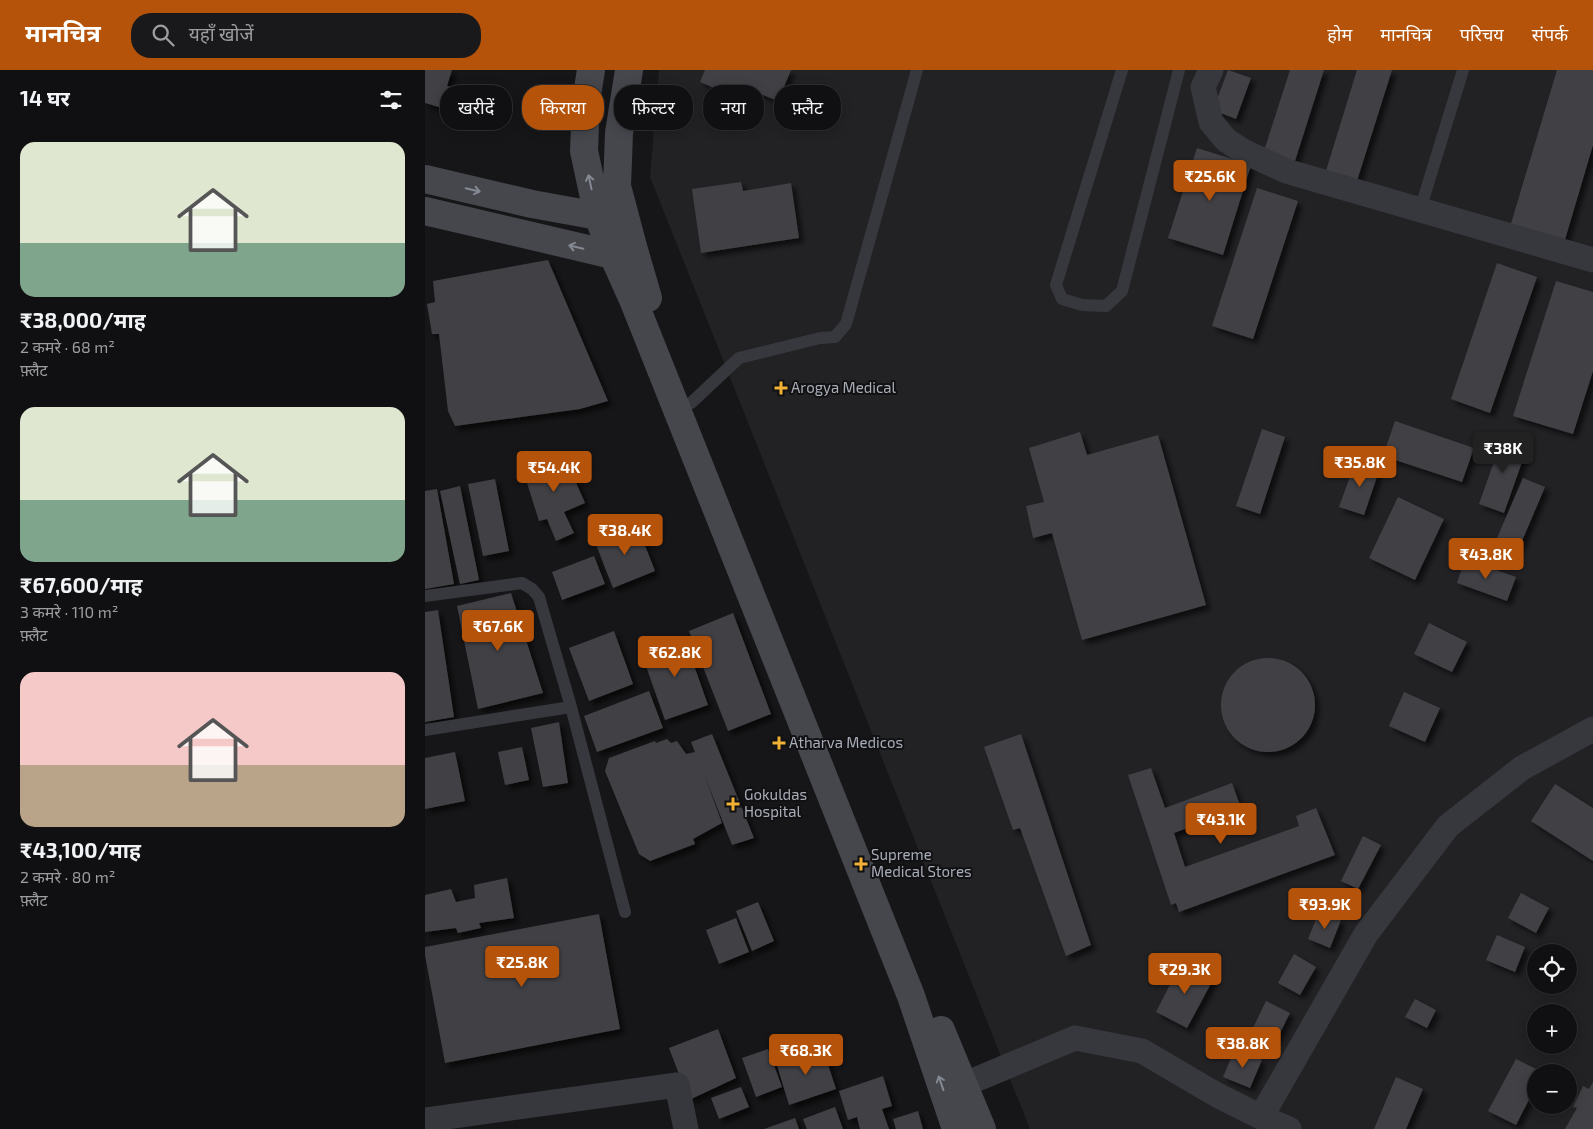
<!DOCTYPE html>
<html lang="hi">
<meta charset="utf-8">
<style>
:root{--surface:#101012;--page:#19191b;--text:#f1f3f6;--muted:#9c9d9f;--line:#303032;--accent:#b45309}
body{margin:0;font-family:"Exo 2","Noto Sans Devanagari",sans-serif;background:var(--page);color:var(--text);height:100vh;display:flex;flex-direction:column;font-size:19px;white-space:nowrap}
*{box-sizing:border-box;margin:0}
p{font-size:16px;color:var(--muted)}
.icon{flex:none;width:28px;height:28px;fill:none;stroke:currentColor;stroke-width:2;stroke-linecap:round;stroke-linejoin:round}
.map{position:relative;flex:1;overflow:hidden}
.side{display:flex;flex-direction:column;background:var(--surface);width:425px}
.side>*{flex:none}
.top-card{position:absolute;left:15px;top:15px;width:475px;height:45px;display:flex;gap:10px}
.fabs{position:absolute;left:1102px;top:874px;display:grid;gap:10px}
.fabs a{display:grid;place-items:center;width:50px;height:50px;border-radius:50%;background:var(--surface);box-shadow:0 2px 12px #0003,0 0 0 1px var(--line);font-size:25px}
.price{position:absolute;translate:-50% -42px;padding:0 11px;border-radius:5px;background:var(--accent);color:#fff;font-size:16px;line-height:32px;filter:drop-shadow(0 1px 2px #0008)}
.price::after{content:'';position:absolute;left:50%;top:30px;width:15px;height:11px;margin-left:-8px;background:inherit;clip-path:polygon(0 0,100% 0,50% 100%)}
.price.on{background:#222;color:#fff}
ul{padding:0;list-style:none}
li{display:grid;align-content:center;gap:10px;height:265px;padding:0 20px}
li span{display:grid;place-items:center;height:155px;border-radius:15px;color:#555}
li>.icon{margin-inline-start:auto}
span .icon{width:90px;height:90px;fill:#fffc;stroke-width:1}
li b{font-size:21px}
h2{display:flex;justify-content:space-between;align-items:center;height:60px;padding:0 20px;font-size:21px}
.pill{padding:0 18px;border-radius:20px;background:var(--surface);box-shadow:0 2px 12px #0003,0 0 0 1px var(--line);font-size:18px;line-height:45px}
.pill.on{background:var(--accent);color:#fff}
header{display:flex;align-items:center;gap:30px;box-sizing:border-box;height:70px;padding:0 25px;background:var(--accent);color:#fff}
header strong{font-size:24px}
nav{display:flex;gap:28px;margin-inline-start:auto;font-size:18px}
.search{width:350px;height:45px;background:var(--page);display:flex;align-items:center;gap:12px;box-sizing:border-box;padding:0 18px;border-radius:20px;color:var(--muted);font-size:19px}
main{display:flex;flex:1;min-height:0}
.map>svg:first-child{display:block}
.built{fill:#222225;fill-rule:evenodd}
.building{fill:#404145;filter:url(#shadow)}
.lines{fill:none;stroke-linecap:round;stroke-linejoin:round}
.lane{stroke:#37383d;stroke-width:12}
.street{stroke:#37383d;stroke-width:25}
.secondary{stroke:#45474d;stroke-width:28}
.oneway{stroke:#858993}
.poi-dot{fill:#f2b134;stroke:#111113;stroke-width:2}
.labels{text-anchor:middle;stroke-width:4;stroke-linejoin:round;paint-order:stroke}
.poi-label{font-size:15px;fill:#a8adb8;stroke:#111113;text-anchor:start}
</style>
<header>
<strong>मानचित्र</strong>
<div class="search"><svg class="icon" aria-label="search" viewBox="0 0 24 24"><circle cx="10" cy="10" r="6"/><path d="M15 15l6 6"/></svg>यहाँ खोजें</div>
<nav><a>होम</a><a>मानचित्र</a><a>परिचय</a><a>संपर्क</a></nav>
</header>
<main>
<section class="side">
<h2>14 घर<svg class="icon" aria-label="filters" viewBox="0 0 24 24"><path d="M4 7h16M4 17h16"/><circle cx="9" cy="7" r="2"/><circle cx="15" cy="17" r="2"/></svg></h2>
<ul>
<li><span style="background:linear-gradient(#dfe7d0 65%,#7fa58c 0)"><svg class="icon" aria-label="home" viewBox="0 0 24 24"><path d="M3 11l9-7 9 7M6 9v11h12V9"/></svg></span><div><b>₹38,000/माह</b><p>2 कमरे · 68 m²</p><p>फ़्लैट</p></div></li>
<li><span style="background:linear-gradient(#dfe7d0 60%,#7fa58c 0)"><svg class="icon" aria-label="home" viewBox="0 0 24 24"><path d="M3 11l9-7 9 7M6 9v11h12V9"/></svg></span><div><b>₹67,600/माह</b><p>3 कमरे · 110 m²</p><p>फ़्लैट</p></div></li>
<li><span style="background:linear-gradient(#f6c9c9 60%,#b9a48a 0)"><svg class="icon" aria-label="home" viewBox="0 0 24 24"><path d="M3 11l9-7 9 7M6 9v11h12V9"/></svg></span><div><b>₹43,100/माह</b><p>2 कमरे · 80 m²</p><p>फ़्लैट</p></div></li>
</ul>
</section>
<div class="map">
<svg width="1168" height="1059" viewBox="0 0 1168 1059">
<defs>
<filter id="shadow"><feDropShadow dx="4.5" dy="4.5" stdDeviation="2.5" flood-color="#0009"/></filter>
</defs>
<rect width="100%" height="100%" fill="#161618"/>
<!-- built -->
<path class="built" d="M234,0h934v1059h-563l-380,-952zM1111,882h33v33h-33zM1111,942h33v33h-33zM1111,1002h33v33h-33z"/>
<!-- building -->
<path class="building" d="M0,0h27l-5,16 16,4 -7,22 -31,-9z
M280,0h86l-13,31 -30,-12 -9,22 -17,-7 4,-11 -26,-11z
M803,0l23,8 -15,41 -23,-9z
M865,0h34l-30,94 -31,-10z
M932,0h35l-36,114 -31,-10z
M1132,0h36v75l-29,98 -54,-16z
M772,78l54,17 -28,90 -55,-17z
M316,112l2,9 48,-8 8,55 -98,15 -9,-64z
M832,118l41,13 -45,138 -41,-13z
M123,190l60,141 -28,8 -125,17 -7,-15 -9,-77h-7l-5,-30 8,-2 -2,-21z
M1072,193l40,14 -47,136 -39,-14z
M1131,211l37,11v79l-20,63 -60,-18z
M970,351l79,27 -12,34 -79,-26z
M837,359l23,8 -25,77 -24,-8z
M655,362l7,23 71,-20 48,170 -124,35 -30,-107 -19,5 -7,-32 18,-4 -15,-54z
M1078,366l25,9 -24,68 -25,-9z
M138,383l22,50 -21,9 10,21 -18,8 -9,-22 -8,2 -17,-54z
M931,390l24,8 -16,47 -25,-8z
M1098,408l22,9 -26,61 -22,-10z
M70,409l14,72 -26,5 -15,-72z
M35,416l19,94 -19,4 -20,-93z
M12,419l17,95 -29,5v-98z
M973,427l46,22 -29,61 -46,-22z
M212,455l18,46 -42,17 -18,-46z
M169,486l11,28 -43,16 -10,-28z
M1040,489l51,18 -9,24 -50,-18z
M86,523l32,100 -65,16 -21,-103z
M13,540l16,107 -29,5v-110z
M308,543l38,101 -43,17 -39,-100z
M1004,553l38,19 -15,30 -38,-18z
M189,561l19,53 -44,17 -20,-53z
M259,567l24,68 -43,15 -24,-68z
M796 635a47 47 0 1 1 94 0a47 47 0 1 1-94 0Z
M224,621l14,37 -66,24 -13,-36z
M979,622l36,16 -15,34 -36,-16z
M134,652l9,61 -25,4 -12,-59z
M287,664l42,104 -22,7 -28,-71 18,49 -29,16 2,5 -45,17 -11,-7 -34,-83 4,-13 46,-17 1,2 11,-4 4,4 6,-2 9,13 9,-2 -4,-10z
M596,664l70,211 -25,11 -46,-128 -7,2 -29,-83z
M97,677l7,33 -24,5 -7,-33z
M30,682l10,49 -40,8v-51z
M726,698l14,40 67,-25 9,25 -67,25 11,34 114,-41 -3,-10 20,-8 19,47 -156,57 -3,-9 -5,2 -43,-130z
M1130,714l38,24v53l-62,-40z
M938,766l18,9 -23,44 -17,-8z
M82,808l7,40 -35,5 2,5 -23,5 -2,-5 -31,4v-37l26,-6 5,13 19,-4 -1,-13z
M1096,823l28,15 -13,25 -28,-15z
M333,832l16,39 -22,10 -16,-40z
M894,842l22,8 -11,28 -22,-9z
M174,844l21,115 -175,34 -20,-108v-8z
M311,848l13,34 -30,12 -13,-34z
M1072,865l28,12 -10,25 -29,-12z
M869,884l22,13 -16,28 -22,-12z
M757,891l32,17 -27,50 -31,-16z
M990,929l21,11 -9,18 -22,-11z
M841,931l24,12 -14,28 -24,-11z
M293,959l18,49 -47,22 -20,-52z
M397,976l14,43 -47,16 -13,-43z
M343,979l14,38 -26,10 -14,-39z
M810,979l27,11 -12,28 -27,-11z
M1091,989l26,13h-6v14l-20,39 -28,-14z
M458,1006l9,30 -10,3 7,20h-29l-3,-12 -9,3 -9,-29z
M971,1007l27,12 -17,40h-32z
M1168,1012v47h-28l12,-21 -4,-1 10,-21 6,3z
M316,1017l8,20 -30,12 -8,-21z
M410,1037l8,22h-36l-4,-10z
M493,1041l5,18h-27l-3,-10z
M370,1048l4,11h-35z"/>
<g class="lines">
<!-- lane -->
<path class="lane" d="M697,0l-66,215 6,14 20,6 24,1 16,-15 57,-221
M995,140l43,-140
M266,333l48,-45 81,-20 15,-1 11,-13 71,-254
M0,526l97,-13 10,6 7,8 32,110 54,205
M0,660l146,-23"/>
<!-- street -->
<path class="street" d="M786,0l-8,17 8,35 15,18 17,11 43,20 307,89
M538,1015l112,-47 67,13 75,44 44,22 28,12
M836,1047l105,-183 82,-108 74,-58 71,-39
M0,1050l252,-35 9,44"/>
<!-- secondary -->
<path class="secondary" d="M166,0l-5,31 -2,50 14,65 15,39 21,47 277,694 45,133
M204,0l-10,63 -2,53 17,64 14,48
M0,109l107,25 66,12 12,11
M0,141l188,44 10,11
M516,960l41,99"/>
</g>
<!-- one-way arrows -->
<defs><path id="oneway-shaft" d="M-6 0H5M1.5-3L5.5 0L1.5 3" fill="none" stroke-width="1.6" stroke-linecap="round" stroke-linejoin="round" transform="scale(1.25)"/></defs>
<g class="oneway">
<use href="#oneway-shaft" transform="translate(165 112) rotate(-102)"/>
<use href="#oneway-shaft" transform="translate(48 120) rotate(13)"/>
<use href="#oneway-shaft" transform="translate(151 177) rotate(-167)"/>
<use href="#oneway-shaft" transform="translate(516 1013) rotate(-109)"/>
</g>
<!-- markers -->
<g class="poi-dot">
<path d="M353.5 310.5h5v5h5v5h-5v5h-5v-5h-5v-5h5z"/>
<path d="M351.5 665.5h5v5h5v5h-5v5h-5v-5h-5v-5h5z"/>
<path d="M305.5 726.5h5v5h5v5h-5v5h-5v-5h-5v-5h5z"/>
<path d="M433.5 786.5h5v5h5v5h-5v5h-5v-5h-5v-5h5z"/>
</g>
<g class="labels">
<!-- poi labels -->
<g class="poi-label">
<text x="366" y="323">Arogya Medical</text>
<text x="364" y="678">Atharva Medicos</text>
<text x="319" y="730">Gokuldas<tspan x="319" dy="17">Hospital</tspan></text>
<text x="446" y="790">Supreme<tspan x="446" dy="17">Medical Stores</tspan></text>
</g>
</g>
</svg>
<div class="fabs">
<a><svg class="icon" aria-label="locate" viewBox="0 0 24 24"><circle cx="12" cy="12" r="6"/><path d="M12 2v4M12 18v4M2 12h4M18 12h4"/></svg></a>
<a>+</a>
<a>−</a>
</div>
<b class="price" style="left:785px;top:132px">₹25.6K</b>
<b class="price on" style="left:1078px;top:404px">₹38K</b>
<b class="price" style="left:935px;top:418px">₹35.8K</b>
<b class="price" style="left:129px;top:423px">₹54.4K</b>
<b class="price" style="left:200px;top:486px">₹38.4K</b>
<b class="price" style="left:1061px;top:510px">₹43.8K</b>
<b class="price" style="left:73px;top:582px">₹67.6K</b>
<b class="price" style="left:250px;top:608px">₹62.8K</b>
<b class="price" style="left:796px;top:775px">₹43.1K</b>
<b class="price" style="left:900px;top:860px">₹93.9K</b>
<b class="price" style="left:97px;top:918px">₹25.8K</b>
<b class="price" style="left:760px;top:925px">₹29.3K</b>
<b class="price" style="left:818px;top:999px">₹38.8K</b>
<b class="price" style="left:381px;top:1006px">₹68.3K</b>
<div class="top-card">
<a class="pill">खरीदें</a>
<a class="pill on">किराया</a>
<a class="pill">फ़िल्टर</a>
<a class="pill">नया</a>
<a class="pill">फ़्लैट</a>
</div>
</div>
</main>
